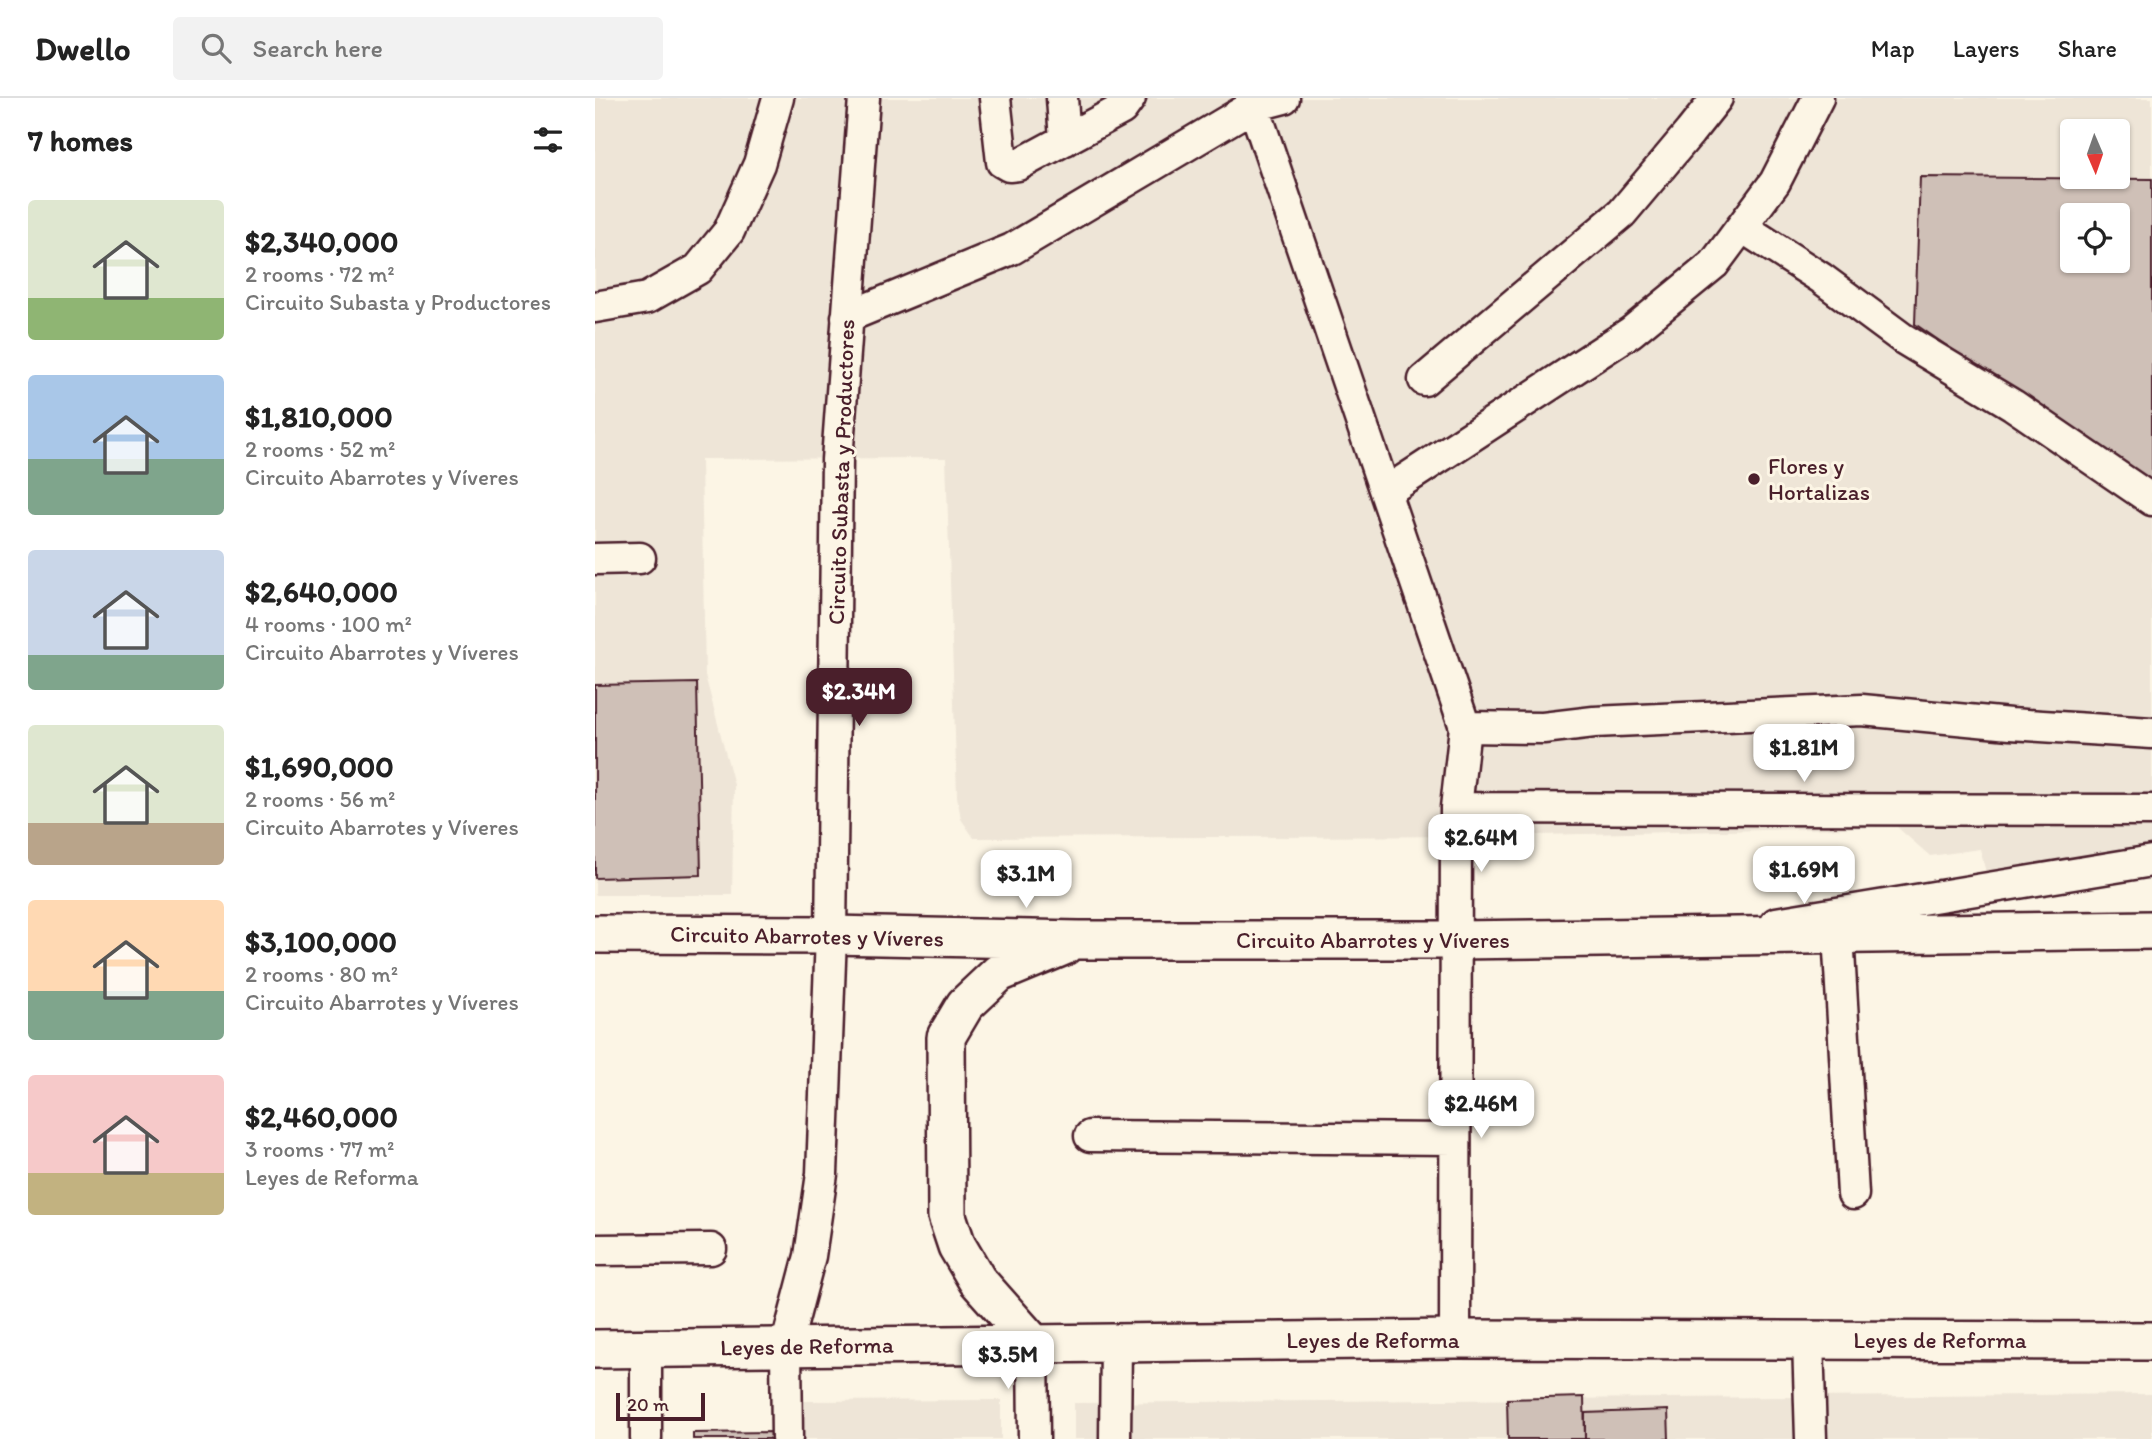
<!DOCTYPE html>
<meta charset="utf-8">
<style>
:root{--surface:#fff;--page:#f2f2f2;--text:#222;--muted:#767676;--line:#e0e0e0;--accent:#4a1f2b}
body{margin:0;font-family:Itim,sans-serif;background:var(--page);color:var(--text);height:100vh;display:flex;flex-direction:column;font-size:26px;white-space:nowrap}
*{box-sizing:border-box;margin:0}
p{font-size:23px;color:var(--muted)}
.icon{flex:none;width:38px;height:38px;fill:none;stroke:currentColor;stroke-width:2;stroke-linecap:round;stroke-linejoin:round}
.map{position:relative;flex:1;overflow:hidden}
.details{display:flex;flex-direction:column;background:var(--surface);width:595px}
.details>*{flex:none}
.needle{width:46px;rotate:178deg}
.buttons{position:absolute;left:1465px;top:21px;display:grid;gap:14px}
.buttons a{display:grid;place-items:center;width:70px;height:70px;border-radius:7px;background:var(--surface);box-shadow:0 2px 5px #0004;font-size:35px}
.scale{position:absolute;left:21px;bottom:18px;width:89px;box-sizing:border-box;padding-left:7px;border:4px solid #4a1f2b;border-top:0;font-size:19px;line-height:24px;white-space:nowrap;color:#4a1f2b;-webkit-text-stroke:5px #fcf5e5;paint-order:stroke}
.price{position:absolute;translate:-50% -60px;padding:0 16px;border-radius:14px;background:#fff;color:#222;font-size:23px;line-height:46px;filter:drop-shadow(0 2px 4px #0008)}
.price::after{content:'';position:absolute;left:50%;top:42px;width:21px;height:16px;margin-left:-10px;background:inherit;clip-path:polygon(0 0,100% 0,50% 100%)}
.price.current{background:var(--accent);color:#fff}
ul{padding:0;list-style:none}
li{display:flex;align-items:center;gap:21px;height:175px;padding:0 28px}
li span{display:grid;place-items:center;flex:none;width:196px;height:140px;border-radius:7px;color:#555}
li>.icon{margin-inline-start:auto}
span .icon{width:84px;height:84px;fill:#fffc;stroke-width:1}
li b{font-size:30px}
h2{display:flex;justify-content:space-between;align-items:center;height:84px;padding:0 28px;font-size:30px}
header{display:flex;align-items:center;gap:42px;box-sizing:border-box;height:98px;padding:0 35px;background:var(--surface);border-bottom:2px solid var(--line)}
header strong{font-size:33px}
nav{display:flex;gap:38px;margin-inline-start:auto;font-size:24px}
.search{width:490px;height:63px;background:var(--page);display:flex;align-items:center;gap:18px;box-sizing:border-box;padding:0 24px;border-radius:7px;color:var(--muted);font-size:26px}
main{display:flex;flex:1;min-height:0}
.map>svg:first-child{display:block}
.built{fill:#eee5d7;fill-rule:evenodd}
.building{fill:#cfc0b7;stroke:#4a1f2b;stroke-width:2;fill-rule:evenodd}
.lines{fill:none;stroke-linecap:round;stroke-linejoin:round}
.minor-casing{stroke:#4a1f2b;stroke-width:35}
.major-casing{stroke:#4a1f2b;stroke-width:42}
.minor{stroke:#fcf5e5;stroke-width:30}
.major{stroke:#fcf5e5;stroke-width:37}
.poi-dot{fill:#4a1f2b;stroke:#fcf5e5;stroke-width:2.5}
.labels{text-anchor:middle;stroke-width:6;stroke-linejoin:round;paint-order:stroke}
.poi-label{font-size:23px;fill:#4a1f2b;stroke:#fcf5e5;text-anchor:start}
.street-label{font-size:23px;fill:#4a1f2b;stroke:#fcf5e5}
</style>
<header>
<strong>Dwello</strong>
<div class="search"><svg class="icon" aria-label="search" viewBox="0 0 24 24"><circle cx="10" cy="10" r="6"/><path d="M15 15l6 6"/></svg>Search here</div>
<nav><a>Map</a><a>Layers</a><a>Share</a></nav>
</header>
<main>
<section class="details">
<h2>7 homes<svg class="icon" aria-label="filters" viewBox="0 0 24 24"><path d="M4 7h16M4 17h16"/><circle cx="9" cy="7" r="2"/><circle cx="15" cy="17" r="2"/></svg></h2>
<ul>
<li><span style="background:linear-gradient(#dfe7d0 70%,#8fb573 0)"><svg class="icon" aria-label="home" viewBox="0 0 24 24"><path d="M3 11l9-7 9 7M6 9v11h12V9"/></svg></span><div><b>$2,340,000</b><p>2 rooms · 72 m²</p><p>Circuito Subasta y Productores</p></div></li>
<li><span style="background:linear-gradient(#a9c7e8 60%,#7fa58c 0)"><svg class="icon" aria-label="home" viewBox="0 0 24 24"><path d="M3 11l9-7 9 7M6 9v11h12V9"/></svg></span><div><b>$1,810,000</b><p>2 rooms · 52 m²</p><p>Circuito Abarrotes y Víveres</p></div></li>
<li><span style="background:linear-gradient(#c9d6e8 75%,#7fa58c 0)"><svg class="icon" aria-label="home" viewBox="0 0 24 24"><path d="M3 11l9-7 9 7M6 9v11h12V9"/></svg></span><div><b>$2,640,000</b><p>4 rooms · 100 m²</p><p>Circuito Abarrotes y Víveres</p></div></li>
<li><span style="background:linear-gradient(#dfe7d0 70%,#b9a48a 0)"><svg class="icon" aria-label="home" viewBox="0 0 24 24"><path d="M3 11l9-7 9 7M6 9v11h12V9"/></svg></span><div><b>$1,690,000</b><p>2 rooms · 56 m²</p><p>Circuito Abarrotes y Víveres</p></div></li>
<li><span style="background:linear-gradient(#ffd9b3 65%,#7fa58c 0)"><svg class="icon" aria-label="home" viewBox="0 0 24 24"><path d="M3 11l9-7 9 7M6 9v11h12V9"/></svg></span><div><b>$3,100,000</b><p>2 rooms · 80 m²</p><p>Circuito Abarrotes y Víveres</p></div></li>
<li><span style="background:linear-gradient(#f6c9c9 70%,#c2b280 0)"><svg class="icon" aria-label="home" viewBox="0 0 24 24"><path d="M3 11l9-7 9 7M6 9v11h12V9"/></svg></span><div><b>$2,460,000</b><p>3 rooms · 77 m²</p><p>Leyes de Reforma</p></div></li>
</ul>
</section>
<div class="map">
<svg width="1557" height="1341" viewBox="0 0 1557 1341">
<rect width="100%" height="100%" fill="#fcf5e5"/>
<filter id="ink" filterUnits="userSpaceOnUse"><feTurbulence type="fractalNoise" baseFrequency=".0143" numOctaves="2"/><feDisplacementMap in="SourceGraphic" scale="14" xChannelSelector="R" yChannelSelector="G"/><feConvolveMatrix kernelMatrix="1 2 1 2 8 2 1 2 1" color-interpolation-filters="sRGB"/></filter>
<g filter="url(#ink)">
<!-- built -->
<path class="built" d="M0,0h1557v772l-160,26 -12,-47 -50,7 -33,-29 -407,9 -516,2 -13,-19 -4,-23 -11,-338 -245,1 4,216 29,110 -2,110h-137zM1477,33h45v46h-45zM1477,117h45v46h-45z
M1557,1296v45h-1078v-36z
M406,1302v39h-198l-1,-38z"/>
<!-- building -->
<path class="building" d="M1325,79l232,2v308l-237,-163zM1477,117h45v46h-45z
M102,585l4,192 -106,3v-193z
M989,1299l1,42h-77l-1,-40z
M1073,1312l1,29h-84v-26z
M180,1334v7h-82v-6z"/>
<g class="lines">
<!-- minor casing -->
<g class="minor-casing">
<path id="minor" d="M400,0l7,64 7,4 9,-1 104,-56 8,-11
M467,0l3,42
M656,0l214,629 -9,81 -1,531
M1147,129l79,51 81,60 111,67 139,95
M0,209l52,-9 51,-29 31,-38 30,-67 19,-66
M252,219l165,-68 241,-143 31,-8
M829,282l198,-167 68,-81 27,-34
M791,394l245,-160 83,-68 61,-82 43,-84
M0,461l45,-1
M870,629l78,1 51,-6 268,-12 148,14 142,9
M861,710l696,2
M1181,825l376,-62
M1243,836l15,260
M495,1038l365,3
M0,1152l116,-1
M1213,1242l3,99
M438,1245l1,96
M51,1250v91
M192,1341l-1,-92 24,-91 12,-82 9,-239 6,-475 27,-362
M520,1341l1,-97"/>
</g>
<!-- major casing -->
<g class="major-casing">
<path id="major" d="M0,836l236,1 248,5h377l696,-10
M438,1245l-56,-63 -20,-34 -10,-30 -1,-179 19,-32 34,-32 65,-27
M0,1251l860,-10 697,2"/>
</g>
<!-- minor -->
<use href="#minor" class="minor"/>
<!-- major -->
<use href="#major" class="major"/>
</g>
</g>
<!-- markers -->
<circle class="poi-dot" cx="1159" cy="381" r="7"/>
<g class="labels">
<!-- poi labels -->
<g class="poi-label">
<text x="1173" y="376">Flores y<tspan x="1173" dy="26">Hortalizas</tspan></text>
</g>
<!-- street labels -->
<g class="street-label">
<text transform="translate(246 374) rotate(-88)" y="8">Circuito Subasta y Productores</text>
<text transform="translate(212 838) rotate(1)" y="8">Circuito Abarrotes y Víveres</text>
<text x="778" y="850">Circuito Abarrotes y Víveres</text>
<text x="778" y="1250">Leyes de Reforma</text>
<text x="1345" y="1250">Leyes de Reforma</text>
<text transform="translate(212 1248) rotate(-1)" y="8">Leyes de Reforma</text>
</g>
</g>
</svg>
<div class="buttons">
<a><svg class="needle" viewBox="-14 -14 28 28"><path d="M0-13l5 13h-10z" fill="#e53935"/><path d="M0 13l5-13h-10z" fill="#767676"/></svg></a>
<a><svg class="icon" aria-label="locate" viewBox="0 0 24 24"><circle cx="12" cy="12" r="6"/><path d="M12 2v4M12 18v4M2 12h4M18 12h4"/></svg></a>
</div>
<div class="scale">20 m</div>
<b class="price current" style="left:264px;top:630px">$2.34M</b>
<b class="price" style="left:1209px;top:686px">$1.81M</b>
<b class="price" style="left:886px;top:776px">$2.64M</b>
<b class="price" style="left:1209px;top:808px">$1.69M</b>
<b class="price" style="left:431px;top:812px">$3.1M</b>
<b class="price" style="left:886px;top:1042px">$2.46M</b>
<b class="price" style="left:413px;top:1293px">$3.5M</b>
</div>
</main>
